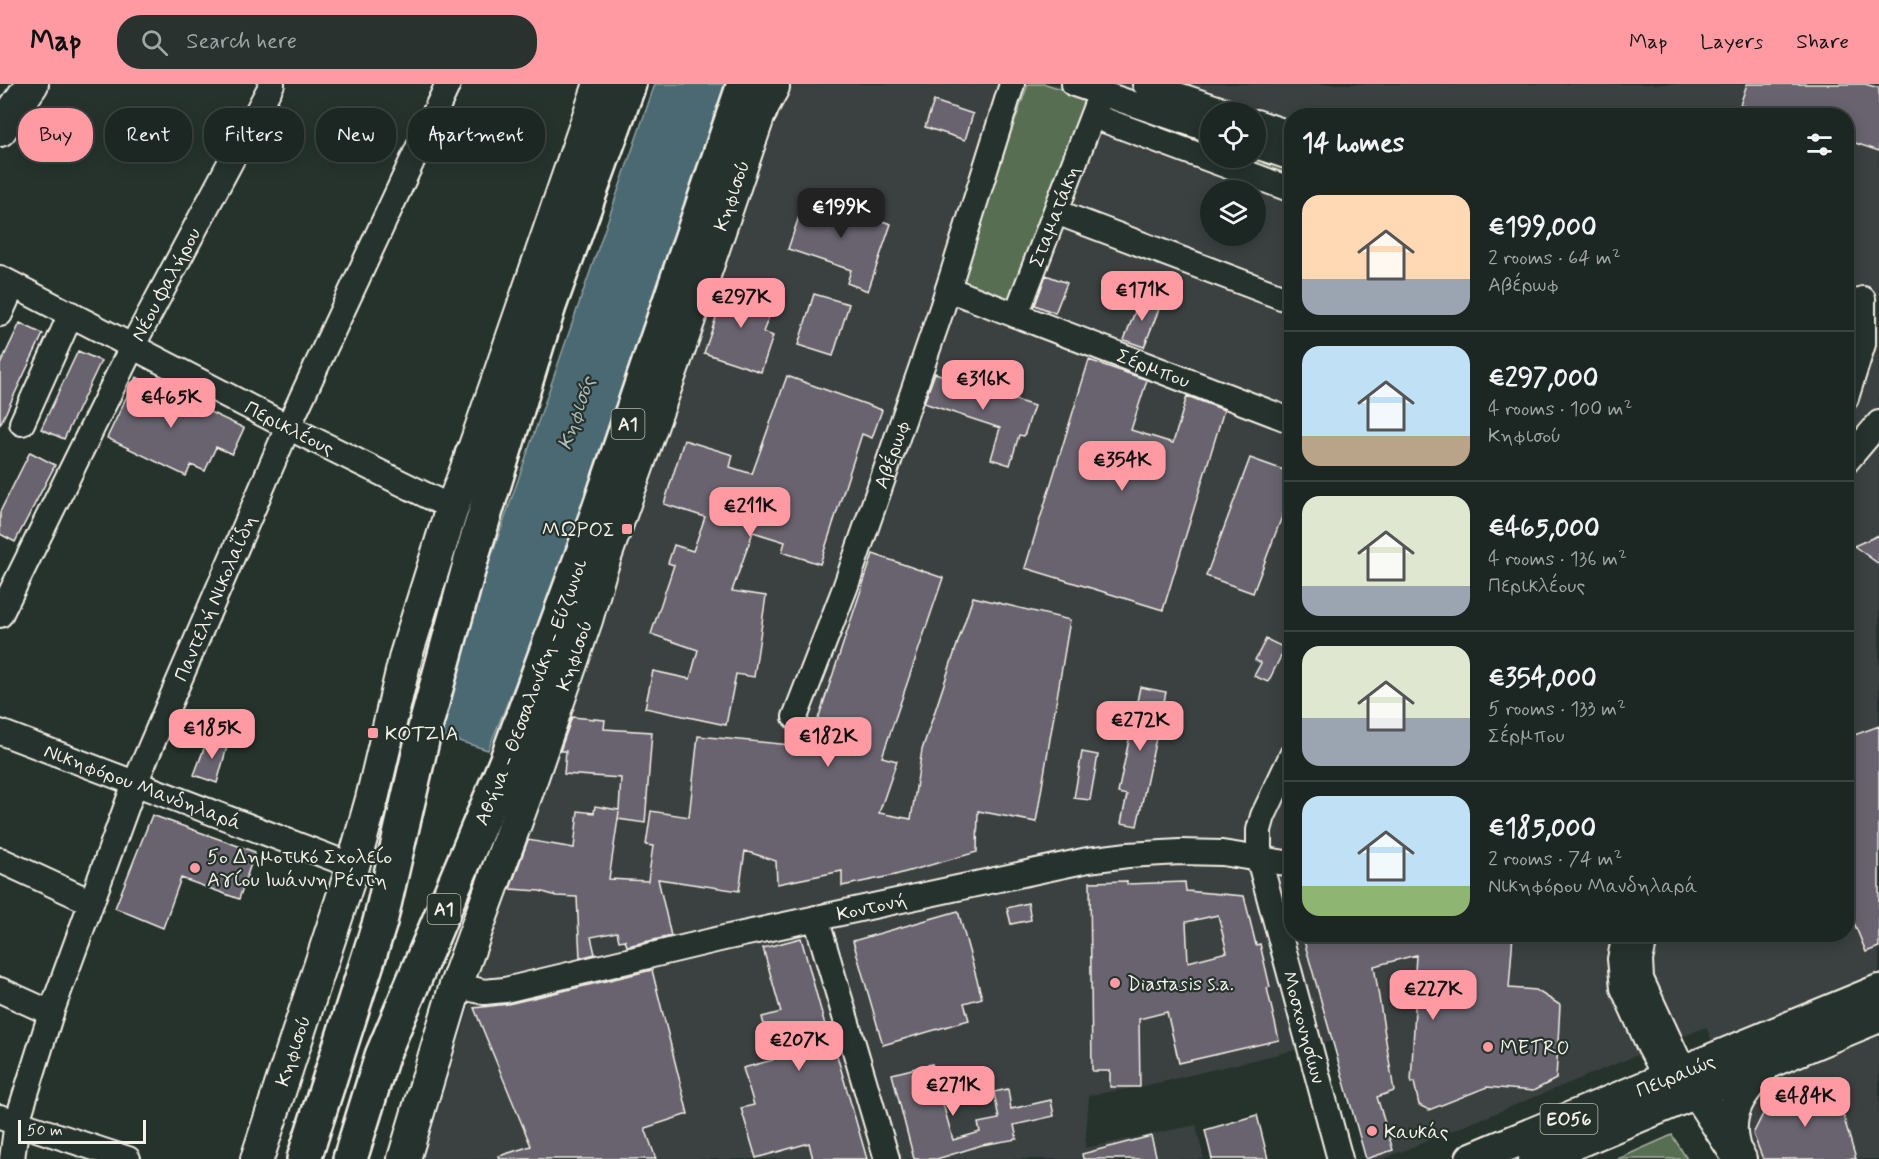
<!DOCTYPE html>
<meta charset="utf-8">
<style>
:root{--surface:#1c2622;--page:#29322f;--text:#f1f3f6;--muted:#a0a5a5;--line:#3a4340;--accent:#ff9aa2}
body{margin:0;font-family:Mynerve,sans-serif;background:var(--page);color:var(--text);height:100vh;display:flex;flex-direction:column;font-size:22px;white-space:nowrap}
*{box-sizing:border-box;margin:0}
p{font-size:20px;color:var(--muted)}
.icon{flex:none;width:33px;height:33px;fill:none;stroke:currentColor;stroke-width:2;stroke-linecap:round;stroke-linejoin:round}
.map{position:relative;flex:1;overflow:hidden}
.drawer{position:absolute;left:1284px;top:24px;width:570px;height:834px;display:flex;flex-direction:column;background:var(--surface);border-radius:24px;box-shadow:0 3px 15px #0003,0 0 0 2px var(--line)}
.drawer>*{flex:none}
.top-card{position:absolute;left:18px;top:24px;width:570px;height:54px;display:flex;gap:12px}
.controls{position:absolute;left:1200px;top:18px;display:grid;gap:12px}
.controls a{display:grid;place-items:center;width:66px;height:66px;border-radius:50%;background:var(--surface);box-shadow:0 3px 15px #0003,0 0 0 2px var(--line);font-size:30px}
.scale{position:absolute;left:18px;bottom:15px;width:128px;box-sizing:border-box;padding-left:6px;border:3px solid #f4f1e8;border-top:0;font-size:16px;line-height:21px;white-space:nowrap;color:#f4f1e8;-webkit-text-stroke:4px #26332d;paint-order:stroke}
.price{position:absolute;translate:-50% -51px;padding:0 14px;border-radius:12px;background:var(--accent);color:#111;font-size:20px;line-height:39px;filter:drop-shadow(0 2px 3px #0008)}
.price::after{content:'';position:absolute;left:50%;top:36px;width:18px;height:14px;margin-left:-9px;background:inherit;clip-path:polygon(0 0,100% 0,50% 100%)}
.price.on{background:#222;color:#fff}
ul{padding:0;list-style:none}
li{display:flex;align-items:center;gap:18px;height:150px;padding:0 18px}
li+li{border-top:2px solid var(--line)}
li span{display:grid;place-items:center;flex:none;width:168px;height:120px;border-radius:18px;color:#555}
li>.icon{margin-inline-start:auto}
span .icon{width:72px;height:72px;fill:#fffc;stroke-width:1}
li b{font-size:26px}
h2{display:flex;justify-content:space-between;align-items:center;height:72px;padding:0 18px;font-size:26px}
.pill{padding:0 21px;border-radius:24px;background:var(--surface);box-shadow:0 3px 15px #0003,0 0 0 2px var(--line);font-size:21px;line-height:54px}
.pill.on{background:var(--accent);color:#111}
header{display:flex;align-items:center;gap:36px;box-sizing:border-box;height:84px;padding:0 30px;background:var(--accent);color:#111}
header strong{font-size:28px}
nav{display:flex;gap:33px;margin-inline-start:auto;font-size:21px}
.search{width:420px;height:54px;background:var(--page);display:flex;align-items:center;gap:15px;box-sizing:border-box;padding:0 21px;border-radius:24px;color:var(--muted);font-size:22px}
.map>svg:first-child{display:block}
.built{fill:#3a4140;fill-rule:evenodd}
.green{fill:#596e52;stroke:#a6b09d;stroke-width:1.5}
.water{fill:#4b6972;stroke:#8f9fa1;stroke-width:1.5}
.building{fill:#67636e;stroke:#f4f1e8;stroke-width:1.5;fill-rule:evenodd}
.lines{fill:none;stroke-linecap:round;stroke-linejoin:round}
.minor-casing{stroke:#f4f1e8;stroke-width:28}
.major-casing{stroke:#f4f1e8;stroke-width:36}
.highway-casing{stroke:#f4f1e8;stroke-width:38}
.minor{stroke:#26332d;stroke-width:24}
.major{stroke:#26332d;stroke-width:32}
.highway{stroke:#26332d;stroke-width:33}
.poi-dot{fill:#ff9aa2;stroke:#26332d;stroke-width:2}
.labels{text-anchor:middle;stroke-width:4.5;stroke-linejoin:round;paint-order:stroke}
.shield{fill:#26332d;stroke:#b6b8b0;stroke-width:1.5}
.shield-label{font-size:18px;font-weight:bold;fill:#f4f1e8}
.street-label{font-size:20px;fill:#f4f1e8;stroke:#26332d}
.poi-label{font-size:20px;fill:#f4f1e8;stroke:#26332d;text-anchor:start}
.water-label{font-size:21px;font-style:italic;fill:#b0bbb9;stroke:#26332d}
</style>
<header>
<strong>Map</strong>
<div class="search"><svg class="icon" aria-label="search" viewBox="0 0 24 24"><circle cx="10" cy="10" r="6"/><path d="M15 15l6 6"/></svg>Search here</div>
<nav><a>Map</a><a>Layers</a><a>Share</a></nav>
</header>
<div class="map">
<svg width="1879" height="1075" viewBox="0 0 1879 1075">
<rect width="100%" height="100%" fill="#26332d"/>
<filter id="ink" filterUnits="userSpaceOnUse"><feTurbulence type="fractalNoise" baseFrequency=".0167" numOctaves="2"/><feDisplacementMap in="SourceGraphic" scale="12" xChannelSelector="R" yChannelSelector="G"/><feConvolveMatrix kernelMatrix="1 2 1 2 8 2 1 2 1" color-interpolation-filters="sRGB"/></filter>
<g filter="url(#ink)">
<!-- built -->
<path class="built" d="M784,0h1095v1075h-127l-16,-59 -30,-73 -323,132h-17l-33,-118 -193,46 -51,8 -4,53 111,-23 8,34h-781l123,-404zM1210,28h46v46h-46zM1292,32h554v818h-554zM1210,106h46v46h-46z"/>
<!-- green -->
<path class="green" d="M1028,0h18l164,55v15l-119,-44 -75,192 -58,-20z
M1220,74h36l35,9v16z
M1672,1051l15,24h-69z"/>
<!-- water -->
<path class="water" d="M655,0h71c-76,223 -147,449 -238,666l-49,-15 26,-102z"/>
<!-- building -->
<path class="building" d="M1747,0h118l14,4v63l-33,-11v-24h-74l-32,-11z
M934,17l39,13 -8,26 -40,-13z
M806,112l85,28 -23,67 -21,-8 4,-13 -63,-21z
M1046,191l21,8 -12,30 -20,-8z
M722,201l52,18 -11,29 10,4 -12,36 -57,-19 15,-44 -5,-1z
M814,210l35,10 -16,52 -35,-11z
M1141,212l20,8 -17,43 -20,-7z
M20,239l23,11 -43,91v-60z
M78,267l23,10 -37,78 -23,-10z
M1089,276l58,20 -16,50 42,13 14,-47 37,14 -61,200 -138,-42z
M935,289l99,33 -10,30 -5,-1 -9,30 -19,-6 9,-31 -76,-25z
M787,292l95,34 -10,28 -10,-4 -42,130 -38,-12 3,-10 -32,-10 -21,59 34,5 -12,81 -18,-3 -10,51 -81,-17 8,-37 37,8 8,-29 -47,-16 23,-69 -6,-2 6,-18 19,6 12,-34 -41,-13 20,-64 49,15 -3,12 22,7z
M136,293l108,51 -12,26 -16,-7 -11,24 -14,-6 -5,11 -79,-38z
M30,368l25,13 -40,77 -15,-8v-22z
M1250,374l42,15v17l-39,103 -47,-17z
M1879,451v29l-25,-18z
M873,470l70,24 -61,179 15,4 -18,52 32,6 11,-69 51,-153 97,23 -34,202 -58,-11 -1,41 -82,23 -53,11v-15l-65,13 -1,-23 -31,-10 -6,40 -81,-12 13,57 -44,10 -2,-6 -6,1 -2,-9 -26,5 4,17 -15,4 -3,-61 -21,-1 -16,-5 -30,-2 18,-49 46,8 4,-37 16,2 1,-7 24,4 2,-32 -57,-4 2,-23h-6l12,-34 33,3 -1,9 48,3 -7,91 -27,-4 1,-7 -10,67 39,2 5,-35 -7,-1 5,-34 38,6 9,-81 93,9 4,-14 6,-2 12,5z
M1266,555l19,9 -17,34 -14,-6 7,-13 -6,-3z
M1140,603l26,5 -29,134 -16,-3 6,-28 -9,-2z
M1879,642v221l-13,5 -20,-49v-165z
M208,654l20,5 -11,40 -23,-8z
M1082,668l16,3 -8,45 -16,-2z
M152,731l103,37 -16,47 -58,-21 -18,50 -48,-20z
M1127,797v3l58,-2 1,9 58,5 12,49 4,-1 10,43 -3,1 12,52 -100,23 -12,-51 -28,7 1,68h-30v-16h-18l-2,-189zM1218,831l9,37 -39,10 -2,-40z
M1028,819l3,17 -20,4 -4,-16z
M958,827l24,87 -18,5 5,17 -86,25 -30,-104z
M1302,850h211l-4,54 27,2 24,15 -4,74 -23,12 -46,-4 -58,23 -10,-5 -5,-23 -3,1 6,-111h-2l1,-17 -42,11 20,125 -17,6 16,53 -27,9z
M801,854l29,105 3,-1 34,117h-54l-4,-16 -53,15 -15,-50 13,-3 -11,-37 30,-8 -11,-43 19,-5 -18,-64z
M652,886l36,144 -43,14 11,31h-156l-1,-3 32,-10 -57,-138 34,-4z
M932,980l21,76 27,-8 -2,-9 21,-4 -5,-27 14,-3 3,20 40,-9 3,16 -40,9 3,14 -35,6 -45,14h-23l-22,-85z
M1833,997l23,78h-93l-10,-25 13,-26z
M1257,1031l11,44h-56l-7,-29z
M1151,1052l6,23h-74l-1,-5z"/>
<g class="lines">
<!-- minor casing -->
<g class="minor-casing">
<g id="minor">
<path d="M1074,0l136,46"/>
<path d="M1145,0l84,28"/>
<path d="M1093,32l199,74"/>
<path d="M1256,38l36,12"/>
<path d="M1256,62l36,12"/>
<path d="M1056,128l236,89"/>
<path id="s1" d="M0,194l288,149 164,81"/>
<path id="s2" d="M948,205l344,132"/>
<path d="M0,230l13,-29"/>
<path id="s3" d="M1016,231l85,-222"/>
<path d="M1846,314l17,-54v-45"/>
<path d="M22,339l49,-109"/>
<path d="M1846,378l33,-39"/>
<path id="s4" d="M0,531l133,-270 139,-261"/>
<path id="s5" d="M795,633l50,-129 97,-280 70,-224"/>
<path id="s6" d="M0,648l353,134"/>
<path id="s7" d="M1292,671l-29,61 -4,14v29l81,300"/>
<path d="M0,776l91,42"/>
<path d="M816,834l71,241"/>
<path d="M1625,850l-5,25 3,29 26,58 25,47"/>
<path d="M1646,850l-6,26 1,19 43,93"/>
<path id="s8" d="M456,901l28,7 21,-2 219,-52 364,-78 40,-5 52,-3 42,1 70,11"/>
<path d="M0,906l51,23"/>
<path d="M0,1033l128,42"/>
<path id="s9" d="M12,1075l5,-37 34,-109 84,-230 153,-356 160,-343"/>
</g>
</g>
<!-- major casing -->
<g class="major-casing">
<g id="major">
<path d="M0,46l32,-46"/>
<path d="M1685,990l55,85"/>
<path d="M1733,1061c-9,-35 10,-55 32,-80"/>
<path id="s10" d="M257,1075l96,-293 19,-67 34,-144 46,-147 20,-53 128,-371"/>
<path id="s11" d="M404,1075l52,-174 71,-194 59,-171 14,-49 75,-211 85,-249 13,-24"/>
<path id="s12" d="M1472,1075l407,-168"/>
<path d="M1535,1075l344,-143"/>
</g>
</g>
<!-- highway casing -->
<g class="highway-casing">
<g id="highway">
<path d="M760,27l9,-27"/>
<path d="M472,371l37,-71"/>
<path d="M304,1075l76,-237 44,-190 50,-183 75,-243 80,-222"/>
<path id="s13" d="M350,1075l32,-103 124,-294 92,-250 146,-428"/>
</g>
</g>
<!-- minor -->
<use href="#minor" class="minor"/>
<!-- major -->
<use href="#major" class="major"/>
<!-- highway -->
<use href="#highway" class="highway"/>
</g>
</g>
<!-- markers -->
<g class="poi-dot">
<rect x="621" y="439" width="12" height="12" rx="3"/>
<rect x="367" y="643" width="12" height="12" rx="3"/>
<circle cx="195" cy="784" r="6"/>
<circle cx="1115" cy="899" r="6"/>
<circle cx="1488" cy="963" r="6"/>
<circle cx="1372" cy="1047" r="6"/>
</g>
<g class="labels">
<!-- shield labels -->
<g class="shield">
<rect x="611.5" y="325" width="33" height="30" rx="4.5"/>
<rect x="427.5" y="810" width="33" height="30" rx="4.5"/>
<rect x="1540.5" y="1020" width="57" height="30" rx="4.5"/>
</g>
<g class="shield-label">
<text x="628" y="346">Α1</text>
<text x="444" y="831">Α1</text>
<text x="1569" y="1041">ΕΟ56</text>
</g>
<!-- street labels -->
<g class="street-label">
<text dy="7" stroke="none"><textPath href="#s11" startOffset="1018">Κηφισού</textPath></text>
<text dy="7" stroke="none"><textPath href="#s3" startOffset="106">Σταματάκη</textPath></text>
<text dy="7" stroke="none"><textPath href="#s4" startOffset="370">Νέου Φαλήρου</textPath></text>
<text dy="7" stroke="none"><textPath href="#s2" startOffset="220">Σέρμπου</textPath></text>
<text dy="7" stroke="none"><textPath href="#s1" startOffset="326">Περικλέους</textPath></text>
<text dy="7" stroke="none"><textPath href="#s5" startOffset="280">Αβέρωφ</textPath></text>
<text dy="7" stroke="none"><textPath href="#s9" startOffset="598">Παντελή Νικολαΐδη</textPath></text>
<text dy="7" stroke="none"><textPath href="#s11" startOffset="532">Κηφισού</textPath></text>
<text dy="7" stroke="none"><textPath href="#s13" startOffset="501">Αθήνα - Θεσσαλονίκη - Εύζωνοι</textPath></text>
<text dy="7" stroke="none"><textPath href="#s6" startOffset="153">Νικηφόρου Μανδηλαρά</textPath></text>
<text dy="7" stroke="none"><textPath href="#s8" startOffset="426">Κοντονή</textPath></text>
<text dy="7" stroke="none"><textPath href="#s7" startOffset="285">Μοσχονησίων</textPath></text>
<text dy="7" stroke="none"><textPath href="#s10" startOffset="114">Κηφισού</textPath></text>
<text dy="7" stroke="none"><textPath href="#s12" startOffset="220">Πειραιώς</textPath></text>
</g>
<!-- poi labels -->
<g class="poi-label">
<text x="615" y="452" text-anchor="end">ΜΩΡΟΣ</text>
<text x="385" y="656">ΚΟΤΖΙΑ</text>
<text x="207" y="779">5ο Δημοτικό Σχολείο<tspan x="207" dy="23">Αγίου Ιωάννη Ρέντη</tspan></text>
<text x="1127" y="906">Diastasis s.a.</text>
<text x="1500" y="970">METRO</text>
<text x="1384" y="1054">Καυκάς</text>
</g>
<!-- water labels -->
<g class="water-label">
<text transform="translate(576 329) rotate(-71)" y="7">Κηφισός</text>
</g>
</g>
</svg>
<div class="controls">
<a><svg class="icon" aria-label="locate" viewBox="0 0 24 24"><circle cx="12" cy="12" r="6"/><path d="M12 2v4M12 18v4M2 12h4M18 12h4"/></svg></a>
<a><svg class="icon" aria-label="layers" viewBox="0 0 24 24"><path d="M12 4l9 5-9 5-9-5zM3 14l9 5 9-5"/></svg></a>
</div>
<div class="scale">50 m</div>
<b class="price on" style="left:841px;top:155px">€199K</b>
<b class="price" style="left:1142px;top:238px">€171K</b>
<b class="price" style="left:741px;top:245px">€297K</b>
<b class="price" style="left:983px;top:327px">€316K</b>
<b class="price" style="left:171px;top:345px">€465K</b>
<b class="price" style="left:1122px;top:408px">€354K</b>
<b class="price" style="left:750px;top:454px">€211K</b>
<b class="price" style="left:1140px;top:668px">€272K</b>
<b class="price" style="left:212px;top:676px">€185K</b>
<b class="price" style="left:828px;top:684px">€182K</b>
<b class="price" style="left:1433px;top:937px">€227K</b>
<b class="price" style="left:799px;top:988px">€207K</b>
<b class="price" style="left:953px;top:1033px">€271K</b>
<b class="price" style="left:1805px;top:1044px">€484K</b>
<div class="top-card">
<a class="pill on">Buy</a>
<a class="pill">Rent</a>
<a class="pill">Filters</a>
<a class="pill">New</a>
<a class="pill">Apartment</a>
</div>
<section class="drawer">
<h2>14 homes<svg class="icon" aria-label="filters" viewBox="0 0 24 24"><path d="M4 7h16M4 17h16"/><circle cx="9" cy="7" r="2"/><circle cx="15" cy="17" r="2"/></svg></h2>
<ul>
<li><span style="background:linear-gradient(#ffd9b3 70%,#9aa5b1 0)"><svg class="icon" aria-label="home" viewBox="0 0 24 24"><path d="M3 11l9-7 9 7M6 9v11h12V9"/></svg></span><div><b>€199,000</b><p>2 rooms · 64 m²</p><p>Αβέρωφ</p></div></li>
<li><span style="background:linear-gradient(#bfe0f5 75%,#b9a48a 0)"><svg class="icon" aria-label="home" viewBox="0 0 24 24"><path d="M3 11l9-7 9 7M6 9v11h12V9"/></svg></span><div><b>€297,000</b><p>4 rooms · 100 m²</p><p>Κηφισού</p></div></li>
<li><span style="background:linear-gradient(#dfe7d0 75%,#9aa5b1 0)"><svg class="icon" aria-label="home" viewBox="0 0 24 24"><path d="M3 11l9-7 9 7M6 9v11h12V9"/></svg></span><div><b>€465,000</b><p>4 rooms · 136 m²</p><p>Περικλέους</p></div></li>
<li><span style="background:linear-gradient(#dfe7d0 60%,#9aa5b1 0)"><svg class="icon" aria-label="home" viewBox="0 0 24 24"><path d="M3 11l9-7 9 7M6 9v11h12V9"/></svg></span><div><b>€354,000</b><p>5 rooms · 133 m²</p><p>Σέρμπου</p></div></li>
<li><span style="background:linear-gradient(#bfe0f5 75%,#8fb573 0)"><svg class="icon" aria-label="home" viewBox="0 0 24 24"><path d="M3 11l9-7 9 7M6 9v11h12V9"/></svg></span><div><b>€185,000</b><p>2 rooms · 74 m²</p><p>Νικηφόρου Μανδηλαρά</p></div></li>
</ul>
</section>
</div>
